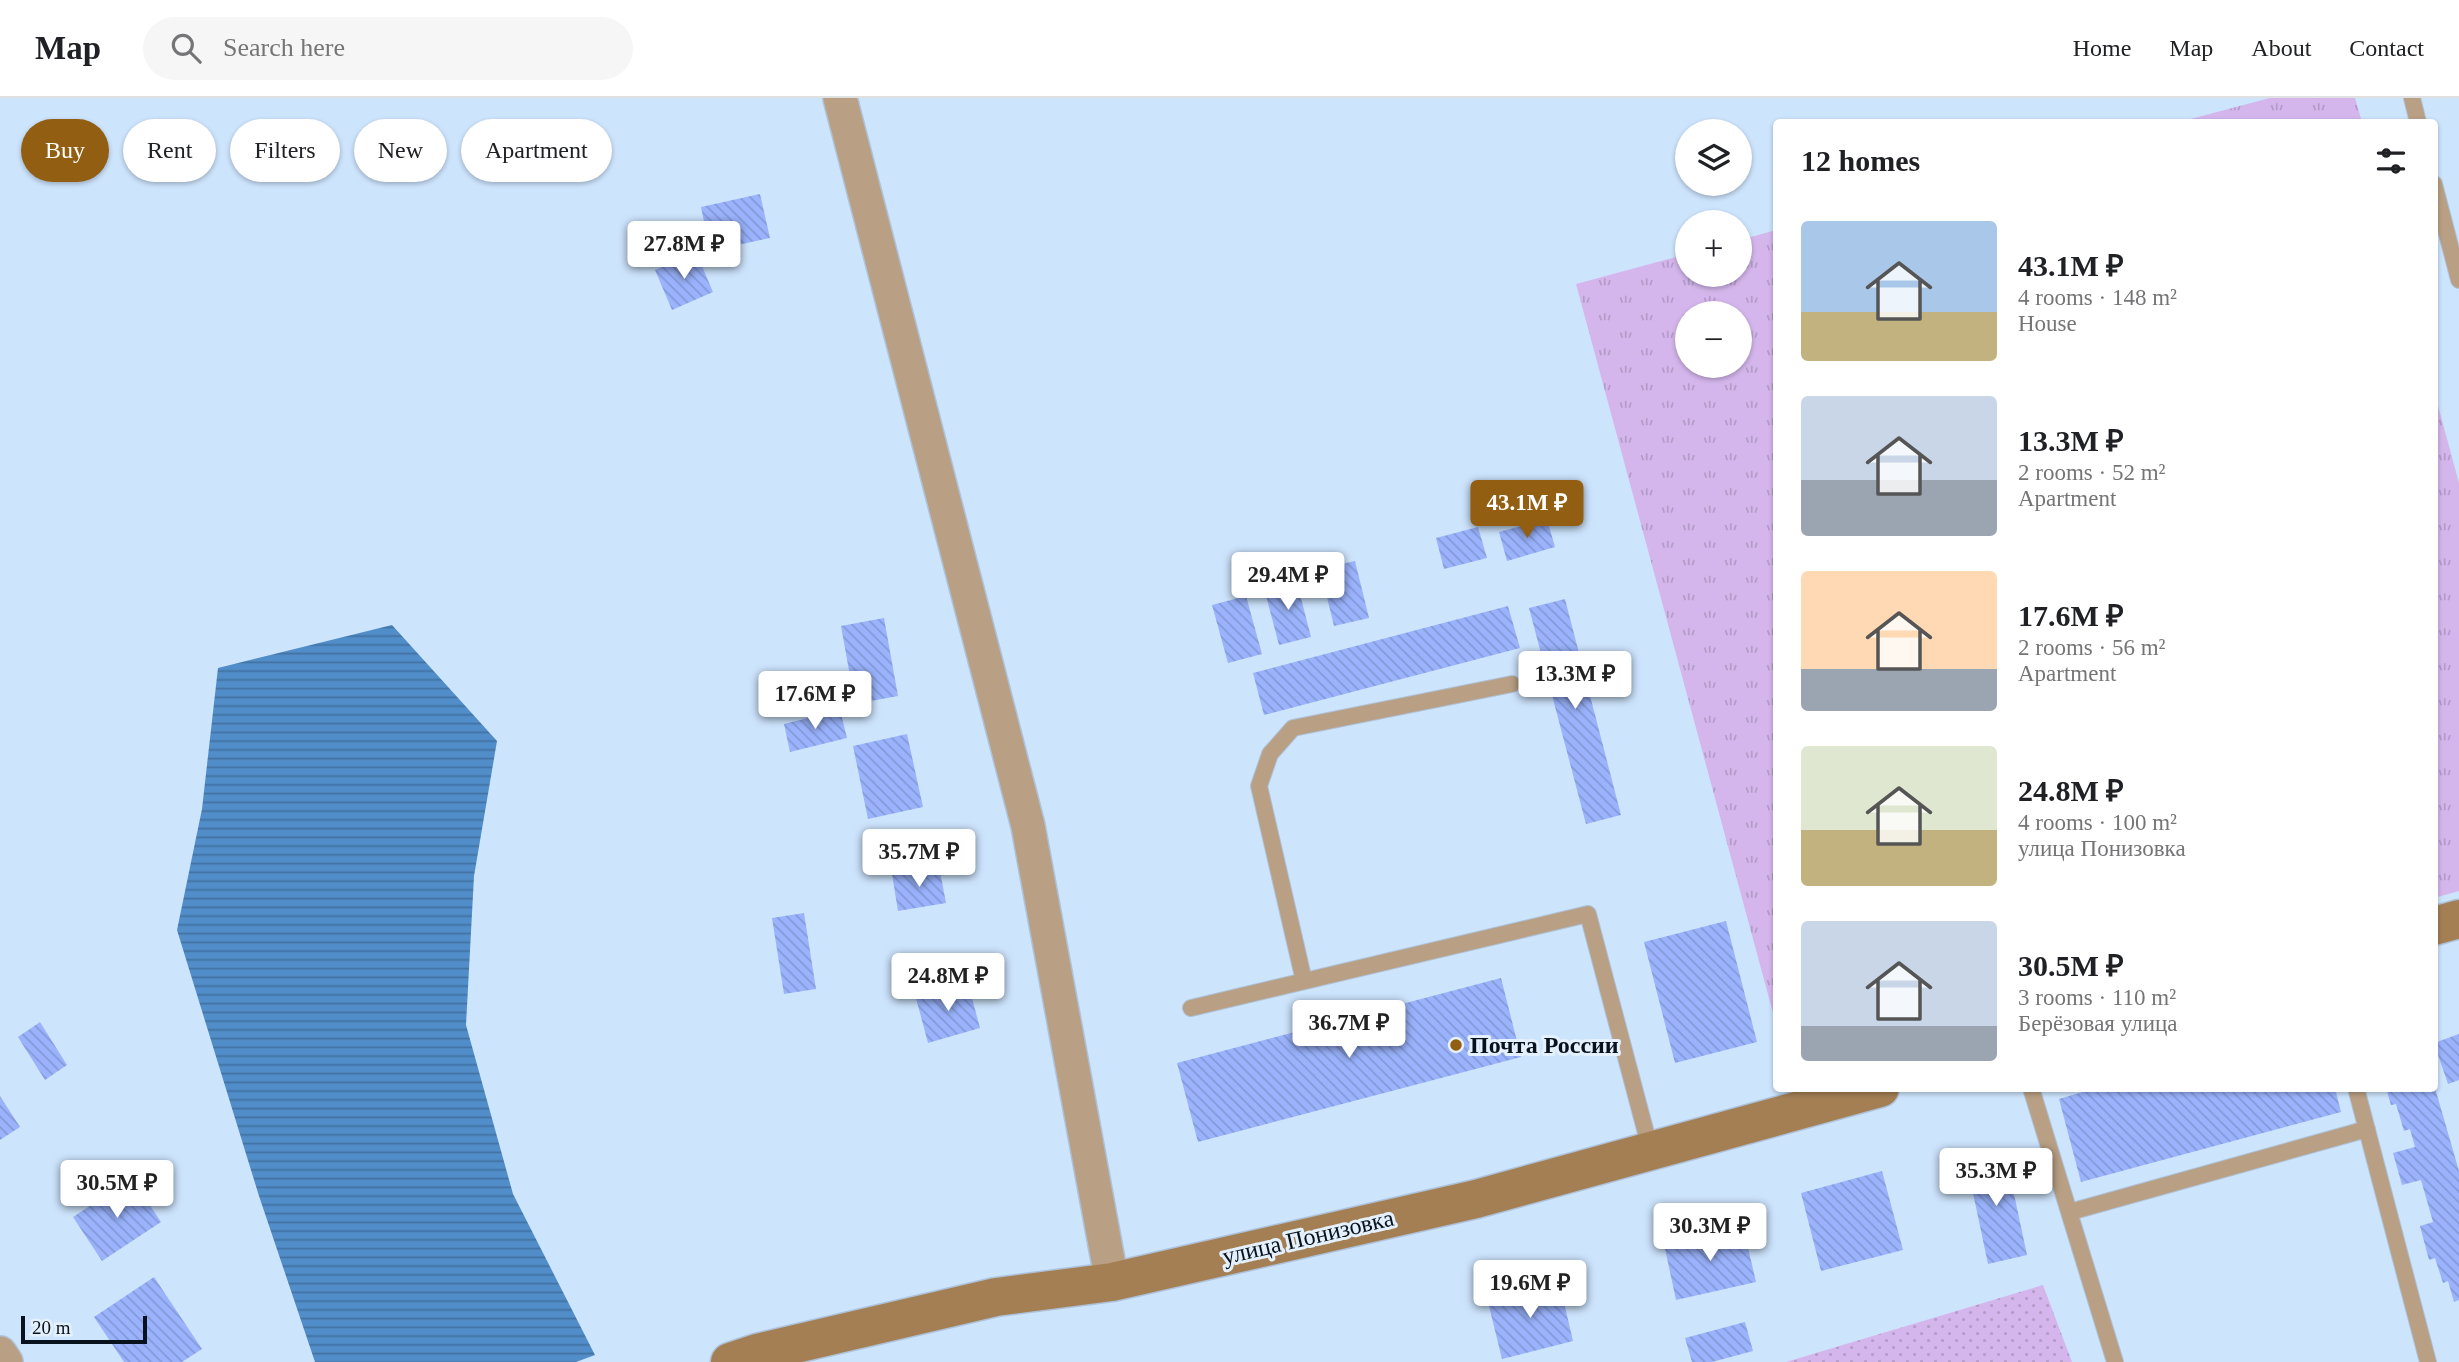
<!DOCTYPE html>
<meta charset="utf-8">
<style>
:root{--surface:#fff;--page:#f6f6f6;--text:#202124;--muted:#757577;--line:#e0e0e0;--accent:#925e11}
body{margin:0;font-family:"Times New Roman",serif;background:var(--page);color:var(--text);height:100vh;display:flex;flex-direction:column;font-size:26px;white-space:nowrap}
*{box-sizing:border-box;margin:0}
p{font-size:23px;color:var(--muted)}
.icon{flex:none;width:38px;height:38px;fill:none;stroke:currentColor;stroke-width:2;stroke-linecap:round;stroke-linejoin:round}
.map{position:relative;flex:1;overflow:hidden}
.sheet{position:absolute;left:1773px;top:21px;width:665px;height:973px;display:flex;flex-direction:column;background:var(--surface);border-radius:7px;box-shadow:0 2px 5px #0004}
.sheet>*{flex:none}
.top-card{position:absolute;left:21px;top:21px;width:665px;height:63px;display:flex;gap:14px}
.buttons{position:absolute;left:1675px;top:21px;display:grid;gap:14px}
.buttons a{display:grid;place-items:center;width:77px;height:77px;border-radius:50%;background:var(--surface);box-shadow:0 2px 5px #0004;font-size:35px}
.scale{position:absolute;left:21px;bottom:18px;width:126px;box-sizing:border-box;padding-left:7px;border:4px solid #08121d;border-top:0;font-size:19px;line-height:24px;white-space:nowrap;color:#08121d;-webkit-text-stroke:5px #e4f0fc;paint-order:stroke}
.price{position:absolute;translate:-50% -60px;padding:0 16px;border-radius:7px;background:#fff;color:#222;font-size:23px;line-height:46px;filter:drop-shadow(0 2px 4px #0008)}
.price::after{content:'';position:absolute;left:50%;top:42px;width:21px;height:16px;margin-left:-10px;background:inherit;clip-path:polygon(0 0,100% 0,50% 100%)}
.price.active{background:var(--accent);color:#fff}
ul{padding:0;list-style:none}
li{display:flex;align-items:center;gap:21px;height:175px;padding:0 28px}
li span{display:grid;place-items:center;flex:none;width:196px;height:140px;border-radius:7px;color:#555}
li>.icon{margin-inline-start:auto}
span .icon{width:84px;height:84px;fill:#fffc;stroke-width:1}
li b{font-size:30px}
h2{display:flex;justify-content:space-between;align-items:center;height:84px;padding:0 28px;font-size:30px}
.tag{padding:0 24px;border-radius:32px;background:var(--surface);box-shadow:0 2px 5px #0004;font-size:24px;line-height:63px}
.tag.active{background:var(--accent);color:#fff}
header{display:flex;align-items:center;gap:42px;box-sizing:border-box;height:98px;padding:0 35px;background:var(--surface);border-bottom:2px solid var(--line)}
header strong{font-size:33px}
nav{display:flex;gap:38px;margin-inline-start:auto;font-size:24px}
.search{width:490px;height:63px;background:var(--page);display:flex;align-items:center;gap:18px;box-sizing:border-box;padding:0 24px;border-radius:38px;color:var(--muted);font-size:26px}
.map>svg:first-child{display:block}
.grass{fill:url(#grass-dots)}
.park{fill:url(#park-tufts);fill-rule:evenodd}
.water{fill:url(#water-rules)}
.building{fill:url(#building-back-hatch)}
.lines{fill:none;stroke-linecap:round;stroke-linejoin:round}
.service-casing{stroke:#adc2d9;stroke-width:18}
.minor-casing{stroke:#adc2d9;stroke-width:36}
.secondary-casing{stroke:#adc2d9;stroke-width:41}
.service{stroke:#b9a084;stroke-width:16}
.minor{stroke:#b9a084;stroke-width:33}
.secondary{stroke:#a47f54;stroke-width:38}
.poi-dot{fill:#925e11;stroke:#e4f0fc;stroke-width:2.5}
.labels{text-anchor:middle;stroke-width:6;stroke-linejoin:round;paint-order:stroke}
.poi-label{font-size:24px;font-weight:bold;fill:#08121d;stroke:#e4f0fc;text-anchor:start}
.street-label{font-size:24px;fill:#08121d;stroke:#e4f0fc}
</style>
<header>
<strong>Map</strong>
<div class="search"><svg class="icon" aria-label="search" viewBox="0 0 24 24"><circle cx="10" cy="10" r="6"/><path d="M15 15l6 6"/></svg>Search here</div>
<nav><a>Home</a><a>Map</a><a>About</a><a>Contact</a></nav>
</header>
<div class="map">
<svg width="2459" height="1264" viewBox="0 0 2459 1264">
<defs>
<pattern id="grass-dots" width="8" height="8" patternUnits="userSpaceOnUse" patternTransform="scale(1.75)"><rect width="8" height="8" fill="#d4b6ec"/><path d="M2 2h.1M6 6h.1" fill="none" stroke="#b49bca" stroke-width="1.8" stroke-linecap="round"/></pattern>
<pattern id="park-tufts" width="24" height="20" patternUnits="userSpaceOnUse" patternTransform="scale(1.75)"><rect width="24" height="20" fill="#d4b6ec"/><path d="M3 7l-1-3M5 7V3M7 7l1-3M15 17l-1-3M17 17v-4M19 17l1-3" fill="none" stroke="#b49bca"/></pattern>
<pattern id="water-rules" width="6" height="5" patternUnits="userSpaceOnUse" patternTransform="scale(1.75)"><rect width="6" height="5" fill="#518dc8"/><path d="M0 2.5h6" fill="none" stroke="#4172a2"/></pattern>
<pattern id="building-back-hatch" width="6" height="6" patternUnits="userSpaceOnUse" patternTransform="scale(1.75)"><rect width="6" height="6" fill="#9ab3fc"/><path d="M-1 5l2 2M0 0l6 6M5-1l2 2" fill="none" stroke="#8399d8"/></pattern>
</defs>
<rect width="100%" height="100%" fill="#cde4fd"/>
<!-- grass -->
<path class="grass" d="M2043,1187l29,77h-286z"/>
<!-- park -->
<path class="park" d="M2270,0h85l7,24h-183z
M1776,132v794l-200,-740 111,-30v21h53v-35zM1687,215h53v53h-53z
M2434,293l25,92v408l-25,7z"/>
<!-- water -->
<path class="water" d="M392,527l105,116 -23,135 -8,149 47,169 82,161 -19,7h-261l-56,-166 -82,-266 25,-121 16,-141z"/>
<!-- building -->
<path class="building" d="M760,96l10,44 -60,13 -9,-44z
M696,154l17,40 -41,18 -17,-40z
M1547,421l8,28 -48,14 -8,-29z
M1478,429l9,31 -43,11 -8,-31z
M1355,463l14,57 -35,8 -14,-57z
M1296,481l15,58 -32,8 -15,-57z
M1246,498l16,58 -34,9 -16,-58z
M1565,501l56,216 -35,9 -57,-216z
M1508,508l12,42 -256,67 -11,-42z
M884,520l14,78 -43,8 -14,-78z
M840,612l7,28 -57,14 -6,-28z
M907,636l16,73 -55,12 -15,-73z
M939,768l7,37 -48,8 -6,-37z
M804,815l12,76 -32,5 -12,-76z
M1726,823l31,121 -82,21 -31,-121z
M1501,880l20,79 -323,85 -21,-79z
M968,885l12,45 -52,15 -12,-45z
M40,924l27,43 -22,15 -27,-43z
M2459,936v46l-11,4 -14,-41z
M2096,990h239l6,24 -260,70 -22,-83z
M2386,990h49l24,83v129l-5,2 -6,-21 -5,2 -8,-25 -6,2 -9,-34 13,-4 -12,-42 -19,5 -9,-32 22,-6 -5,-18 -6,2 -8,-27 -5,1z
M0,998l20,31 -20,13z
M2005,1054l22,103 -39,9 -22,-104z
M1882,1073l21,79 -82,21 -20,-78z
M132,1080l29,44 -59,39 -29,-44z
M1743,1128l13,56 -80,18 -12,-56z
M154,1179l48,72 -20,13h-58l-30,-45z
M1559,1183l14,60 -71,18 -15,-61z
M1745,1224l8,29 -41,11h-20l-7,-24z"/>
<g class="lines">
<!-- service casing -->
<g class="service-casing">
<path id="service" d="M2412,0l6,24
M2434,86l25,96
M1304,883l-45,-195 11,-32 23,-26 219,-44
M1191,910l397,-94 63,238
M2031,990l84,274
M2356,990l72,274
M2070,1114l297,-83"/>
</g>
<!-- minor casing -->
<g class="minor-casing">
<path id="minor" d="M840,0l188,728 84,456
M0,1255l6,9"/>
</g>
<!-- secondary casing -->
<g class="secondary-casing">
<path id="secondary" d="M2434,828l25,-7
M730,1264l27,-9 239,-56 116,-15 364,-83 404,-111"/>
</g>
<!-- service -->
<use href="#service" class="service"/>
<!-- minor -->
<use href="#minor" class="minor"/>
<!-- secondary -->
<use href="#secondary" class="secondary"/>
</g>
<!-- markers -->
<circle class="poi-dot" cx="1456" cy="947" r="7"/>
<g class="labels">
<!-- poi labels -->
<g class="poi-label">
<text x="1470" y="955">Почта России</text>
</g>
<!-- street labels -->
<g class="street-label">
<text transform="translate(1308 1139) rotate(-13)" y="8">улица Понизовка</text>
</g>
</g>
</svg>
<div class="buttons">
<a><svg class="icon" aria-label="layers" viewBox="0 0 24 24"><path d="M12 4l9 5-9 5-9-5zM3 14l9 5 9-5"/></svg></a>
<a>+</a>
<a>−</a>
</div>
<div class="scale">20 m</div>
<b class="price" style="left:684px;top:183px">27.8M ₽</b>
<b class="price active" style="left:1527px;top:442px">43.1M ₽</b>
<b class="price" style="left:1288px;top:514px">29.4M ₽</b>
<b class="price" style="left:1575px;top:613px">13.3M ₽</b>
<b class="price" style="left:815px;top:633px">17.6M ₽</b>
<b class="price" style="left:919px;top:791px">35.7M ₽</b>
<b class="price" style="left:948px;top:915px">24.8M ₽</b>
<b class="price" style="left:1349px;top:962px">36.7M ₽</b>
<b class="price" style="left:1996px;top:1110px">35.3M ₽</b>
<b class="price" style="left:117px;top:1122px">30.5M ₽</b>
<b class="price" style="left:1710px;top:1165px">30.3M ₽</b>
<b class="price" style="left:1530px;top:1222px">19.6M ₽</b>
<div class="top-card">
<a class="tag active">Buy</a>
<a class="tag">Rent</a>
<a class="tag">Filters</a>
<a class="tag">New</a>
<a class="tag">Apartment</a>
</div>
<section class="sheet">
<h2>12 homes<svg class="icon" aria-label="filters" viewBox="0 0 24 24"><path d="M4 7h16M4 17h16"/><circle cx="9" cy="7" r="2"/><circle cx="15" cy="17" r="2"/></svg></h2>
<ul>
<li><span style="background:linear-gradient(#a9c7e8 65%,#c2b280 0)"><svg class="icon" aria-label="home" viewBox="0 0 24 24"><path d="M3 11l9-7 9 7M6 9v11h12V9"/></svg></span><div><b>43.1M ₽</b><p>4 rooms · 148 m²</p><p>House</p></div></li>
<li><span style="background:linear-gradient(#c9d6e8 60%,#9aa5b1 0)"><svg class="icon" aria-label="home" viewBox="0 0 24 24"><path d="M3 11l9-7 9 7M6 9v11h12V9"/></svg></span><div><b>13.3M ₽</b><p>2 rooms · 52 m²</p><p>Apartment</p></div></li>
<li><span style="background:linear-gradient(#ffd9b3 70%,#9aa5b1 0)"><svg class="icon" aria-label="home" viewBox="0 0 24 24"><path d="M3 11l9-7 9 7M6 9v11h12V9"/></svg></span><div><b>17.6M ₽</b><p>2 rooms · 56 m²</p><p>Apartment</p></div></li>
<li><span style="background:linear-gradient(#dfe7d0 60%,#c2b280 0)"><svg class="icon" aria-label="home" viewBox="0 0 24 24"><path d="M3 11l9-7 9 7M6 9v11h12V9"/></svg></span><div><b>24.8M ₽</b><p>4 rooms · 100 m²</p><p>улица Понизовка</p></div></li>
<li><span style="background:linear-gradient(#c9d6e8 75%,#9aa5b1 0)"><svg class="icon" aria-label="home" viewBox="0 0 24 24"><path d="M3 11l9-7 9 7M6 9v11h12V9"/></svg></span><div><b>30.5M ₽</b><p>3 rooms · 110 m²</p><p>Берёзовая улица</p></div></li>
</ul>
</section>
</div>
